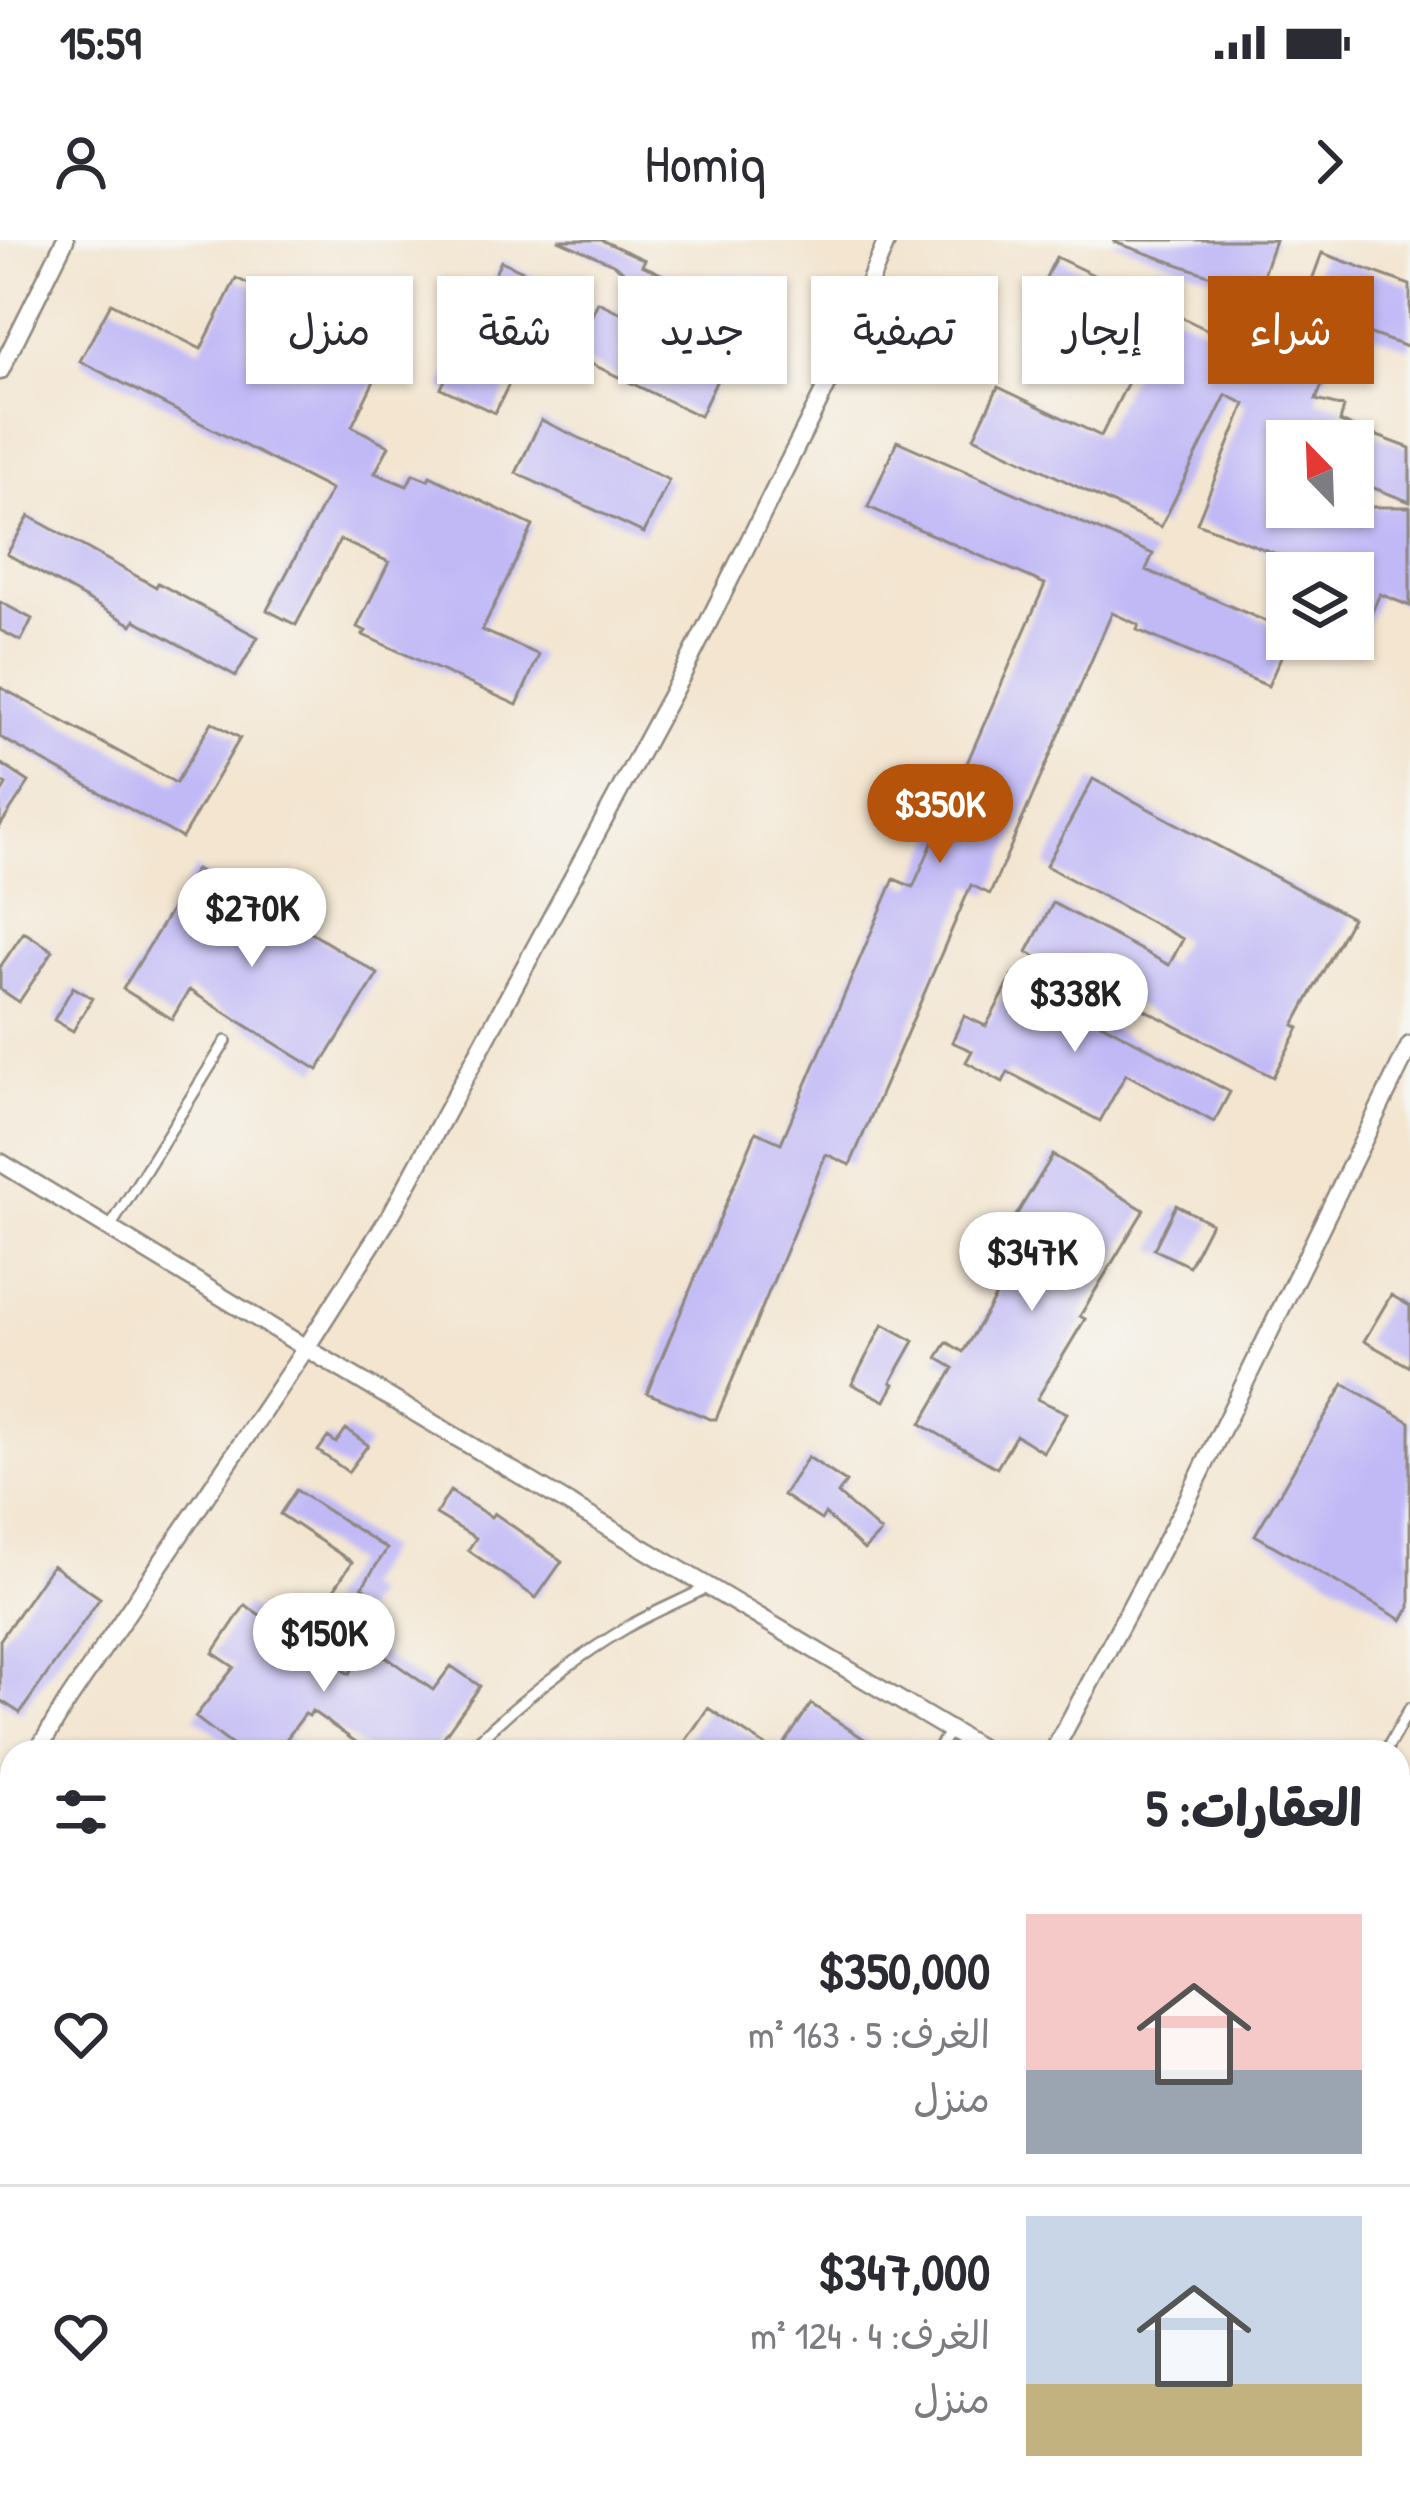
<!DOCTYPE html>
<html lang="ar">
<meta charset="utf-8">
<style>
:root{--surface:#fff;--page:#f2f2f3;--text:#2b2b33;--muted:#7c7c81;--line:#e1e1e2;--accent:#b45309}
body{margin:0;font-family:"Patrick Hand","Playpen Sans Arabic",sans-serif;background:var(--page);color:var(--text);direction:rtl;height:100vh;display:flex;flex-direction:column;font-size:45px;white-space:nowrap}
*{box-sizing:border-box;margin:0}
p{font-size:39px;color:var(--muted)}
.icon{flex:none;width:66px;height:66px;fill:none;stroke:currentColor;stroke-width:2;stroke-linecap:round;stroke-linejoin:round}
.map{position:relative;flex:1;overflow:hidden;direction:ltr}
.drawer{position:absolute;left:0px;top:1500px;width:1410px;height:771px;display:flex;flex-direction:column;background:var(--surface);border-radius:36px 36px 0 0;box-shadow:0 3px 9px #0004;direction:rtl}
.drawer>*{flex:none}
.banner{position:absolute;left:36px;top:36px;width:1338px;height:108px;direction:rtl;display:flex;gap:24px}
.needle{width:78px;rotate:337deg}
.controls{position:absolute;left:1266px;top:180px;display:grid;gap:24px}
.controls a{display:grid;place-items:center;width:108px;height:108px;border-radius:0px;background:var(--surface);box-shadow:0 3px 9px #0004;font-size:60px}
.price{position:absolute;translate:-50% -102px;padding:0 27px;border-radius:42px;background:#fff;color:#222;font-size:39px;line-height:78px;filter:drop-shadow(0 3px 6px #0008)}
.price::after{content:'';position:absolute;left:50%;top:72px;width:36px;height:27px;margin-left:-18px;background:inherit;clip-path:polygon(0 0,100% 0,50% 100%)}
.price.on{background:var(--accent);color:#fff}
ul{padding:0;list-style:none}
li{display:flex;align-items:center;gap:36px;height:300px;padding:0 48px}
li+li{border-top:3px solid var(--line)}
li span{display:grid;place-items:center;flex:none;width:336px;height:240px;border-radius:0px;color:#555}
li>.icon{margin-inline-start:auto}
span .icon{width:144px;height:144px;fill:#fffc;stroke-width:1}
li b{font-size:51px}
h2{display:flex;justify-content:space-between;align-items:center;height:144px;padding:0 48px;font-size:51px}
.pill{padding:0 42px;border-radius:0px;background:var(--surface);box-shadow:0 3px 9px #0004;font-size:42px;line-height:108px}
.pill.on{background:var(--accent);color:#fff}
.status{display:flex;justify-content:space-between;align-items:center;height:84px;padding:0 60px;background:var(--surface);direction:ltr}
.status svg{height:33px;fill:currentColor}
header{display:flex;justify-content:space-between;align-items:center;height:156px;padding:0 48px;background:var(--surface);font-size:54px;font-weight:600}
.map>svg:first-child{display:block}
.building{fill:#c1b9f6}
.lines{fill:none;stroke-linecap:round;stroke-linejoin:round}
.service-casing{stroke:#8f887e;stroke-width:14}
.minor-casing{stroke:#8f887e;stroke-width:21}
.service{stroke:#fff;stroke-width:9}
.minor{stroke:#fff;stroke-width:16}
</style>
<div class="status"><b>15:59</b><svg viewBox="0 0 49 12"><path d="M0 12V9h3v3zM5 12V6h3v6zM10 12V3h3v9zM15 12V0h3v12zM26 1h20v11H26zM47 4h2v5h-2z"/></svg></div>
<header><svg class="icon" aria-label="forward" viewBox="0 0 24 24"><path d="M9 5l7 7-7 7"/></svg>Homiq<svg class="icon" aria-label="person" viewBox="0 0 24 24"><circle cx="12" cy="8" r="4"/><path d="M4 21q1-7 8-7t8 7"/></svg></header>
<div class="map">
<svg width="1410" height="2270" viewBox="0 0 1410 2270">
<rect width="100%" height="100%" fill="#f6f6f2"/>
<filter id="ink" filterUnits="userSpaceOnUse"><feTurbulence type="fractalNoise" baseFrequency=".00833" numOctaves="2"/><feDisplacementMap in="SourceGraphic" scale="24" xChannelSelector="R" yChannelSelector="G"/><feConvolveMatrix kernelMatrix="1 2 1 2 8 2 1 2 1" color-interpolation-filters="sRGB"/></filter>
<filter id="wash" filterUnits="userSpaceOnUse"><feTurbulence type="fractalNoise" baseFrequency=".004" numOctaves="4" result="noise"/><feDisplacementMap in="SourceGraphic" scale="48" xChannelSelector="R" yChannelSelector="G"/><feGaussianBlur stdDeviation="2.7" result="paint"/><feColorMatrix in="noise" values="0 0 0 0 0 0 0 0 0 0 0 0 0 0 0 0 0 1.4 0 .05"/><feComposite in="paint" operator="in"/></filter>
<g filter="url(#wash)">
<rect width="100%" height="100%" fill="#f3e5d0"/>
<g id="blocks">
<!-- building -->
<path class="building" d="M558,0h43l44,20 -3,5 45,21 -8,17 -29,-14 -37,-25z
M1114,0h161l-18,52 -143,-50z
M1322,13l88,32v63l-109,-39z
M1056,17l206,99 10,-28 63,24 -19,48 28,7 -4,15 70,26v54l-57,-22v-39h-66v15l-9,24 9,4v23h123v99l-30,-12 -27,60v-81h-28l-128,-50 48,-119 -19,-9 -65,132 -187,-90 24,-50 103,49 37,-74 -108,-52z
M501,21l55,25 -61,127 -54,-25z
M236,38l152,74 -36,74 37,20 -14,27 32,13 6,-12 15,6 2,-4 103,50 -51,104 57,25 -22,50 -154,-70 3,-4 -9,-4 32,-65 -49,-22 -44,85 -29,-15 64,-120 -251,-129 31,-58 90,46z
M598,62l127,61 -25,53 -127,-61z
M541,180l128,60 -25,53 -128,-60z
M897,201l256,113 -7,16 126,54 15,-33v52l-19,43 -131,-56 2,-5 -27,-12 -122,281 -19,-9 -121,280 -24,-11 -110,265h-6l-63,-26 109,-261 25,11 113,-264 19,8 132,-303 -177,-77z
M29,276l127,71 2,-4 100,54 -22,39 -101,-56 -3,5 -125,-71z
M0,362l32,17 -11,22 -21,-11z
M0,447l176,96 36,-61 28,16 -58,100 -182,-101z
M0,523l29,19 -29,44v-31l6,-10 -6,-4z
M1093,539l259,139 -58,107 5,3 -26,49 -143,-75 -3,4 -100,-54 26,-49 116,62 14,-26 -137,-73z
M196,629l59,35 3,-4 120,74 -60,96 -129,-80 -17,29 -49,-30z
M24,692l29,19 -34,51 -19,-13v-22z
M1013,736l217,116 -16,30 -88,-48 -26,47 -92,-49 -5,10 -37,-20 6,-11 -20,-9 12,-26 22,10z
M73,747l19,11 -19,33 -19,-11z
M1053,915l91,55 -64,106 5,3 -48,80 30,14 -24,39 -27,-17 -19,33 -76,-44 33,-56 -17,-10 10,-16 16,10 50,-85 -21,-12z
M1176,965l35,18 -22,43 -35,-17z
M1391,1055l19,11v61l-46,-26z
M883,1084l31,17 -23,41 3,2 -9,17 -33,-17z
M1344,1144l66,38v185l-8,13 -147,-85z
M346,1189l22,16 -20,27 -30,-21 10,-14 8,6z
M808,1217l38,25 -8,12 43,38 -17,18 -39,-36 -4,6 -38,-25z
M296,1250l91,59 -25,38 11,7 -16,27 -31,-19 26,-40 -72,-48z
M450,1251l41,26 3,-4 68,48 -26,37 -68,-48 8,-12 -40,-24z
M52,1325l48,33 -80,115 -20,-13v-60z
M245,1365l104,69 20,-29 64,45 18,-24 29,20 -47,66h-63l-58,-41 -3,5 -4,-2 -18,24 22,14h-68l-46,-35 39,-50 -21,-14z
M811,1464l73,48h-105z
M708,1468l67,44h-97z"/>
</g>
</g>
<g filter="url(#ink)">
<use href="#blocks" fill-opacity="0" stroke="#8f887e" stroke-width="3"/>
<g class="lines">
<!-- service casing -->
<g class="service-casing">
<path id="service" d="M109,989l117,-188
M466,1512c50,-48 105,-92 165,-127 25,-14 52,-25 77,-38
M936,1512l14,-21
M1385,1512l25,-44
M0,2183l12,-12
M423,2270l8,-11
M905,2270l8,-11
M1118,2270l1,-11"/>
</g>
<!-- minor casing -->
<g class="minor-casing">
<path id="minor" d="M0,131l65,-131
M0,922l306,186 681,404
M37,1512l28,-47 241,-357 87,-137 290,-538 143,-286 61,-147
M1053,1512l129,-241 228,-466
M0,1574l12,-20
M1398,1749l12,8"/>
</g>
<!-- service -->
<use href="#service" class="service"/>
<!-- minor -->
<use href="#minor" class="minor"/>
</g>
</g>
</svg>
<div class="controls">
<a><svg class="needle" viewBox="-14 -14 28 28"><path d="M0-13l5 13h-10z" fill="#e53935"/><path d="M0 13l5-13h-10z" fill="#7c7c81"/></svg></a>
<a><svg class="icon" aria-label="layers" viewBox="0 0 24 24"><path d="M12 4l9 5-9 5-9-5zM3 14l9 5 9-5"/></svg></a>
</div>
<b class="price on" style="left:940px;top:626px">$350K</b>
<b class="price" style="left:252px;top:730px">$270K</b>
<b class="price" style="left:1075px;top:815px">$338K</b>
<b class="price" style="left:1032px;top:1074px">$347K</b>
<b class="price" style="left:324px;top:1455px">$150K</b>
<div class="banner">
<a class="pill on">شراء</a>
<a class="pill">إيجار</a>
<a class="pill">تصفية</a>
<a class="pill">جديد</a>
<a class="pill">شقة</a>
<a class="pill">منزل</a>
</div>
<section class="drawer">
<h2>العقارات: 5<svg class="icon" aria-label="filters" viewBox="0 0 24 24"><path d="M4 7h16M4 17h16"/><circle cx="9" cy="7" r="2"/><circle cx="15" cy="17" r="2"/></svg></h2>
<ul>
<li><span style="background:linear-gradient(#f6c9c9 65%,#9aa5b1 0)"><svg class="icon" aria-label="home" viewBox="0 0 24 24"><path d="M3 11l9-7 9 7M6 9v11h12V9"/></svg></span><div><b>$350,000</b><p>الغرف: 5 · 163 m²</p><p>منزل</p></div><svg class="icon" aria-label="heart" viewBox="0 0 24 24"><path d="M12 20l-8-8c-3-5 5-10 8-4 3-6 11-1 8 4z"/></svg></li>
<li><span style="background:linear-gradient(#c9d6e8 70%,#c2b280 0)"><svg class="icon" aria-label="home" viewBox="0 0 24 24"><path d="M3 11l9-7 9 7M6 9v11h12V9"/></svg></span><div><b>$347,000</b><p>الغرف: 4 · 124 m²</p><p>منزل</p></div><svg class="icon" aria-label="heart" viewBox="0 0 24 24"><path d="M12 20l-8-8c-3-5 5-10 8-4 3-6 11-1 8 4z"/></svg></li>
</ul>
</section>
</div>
